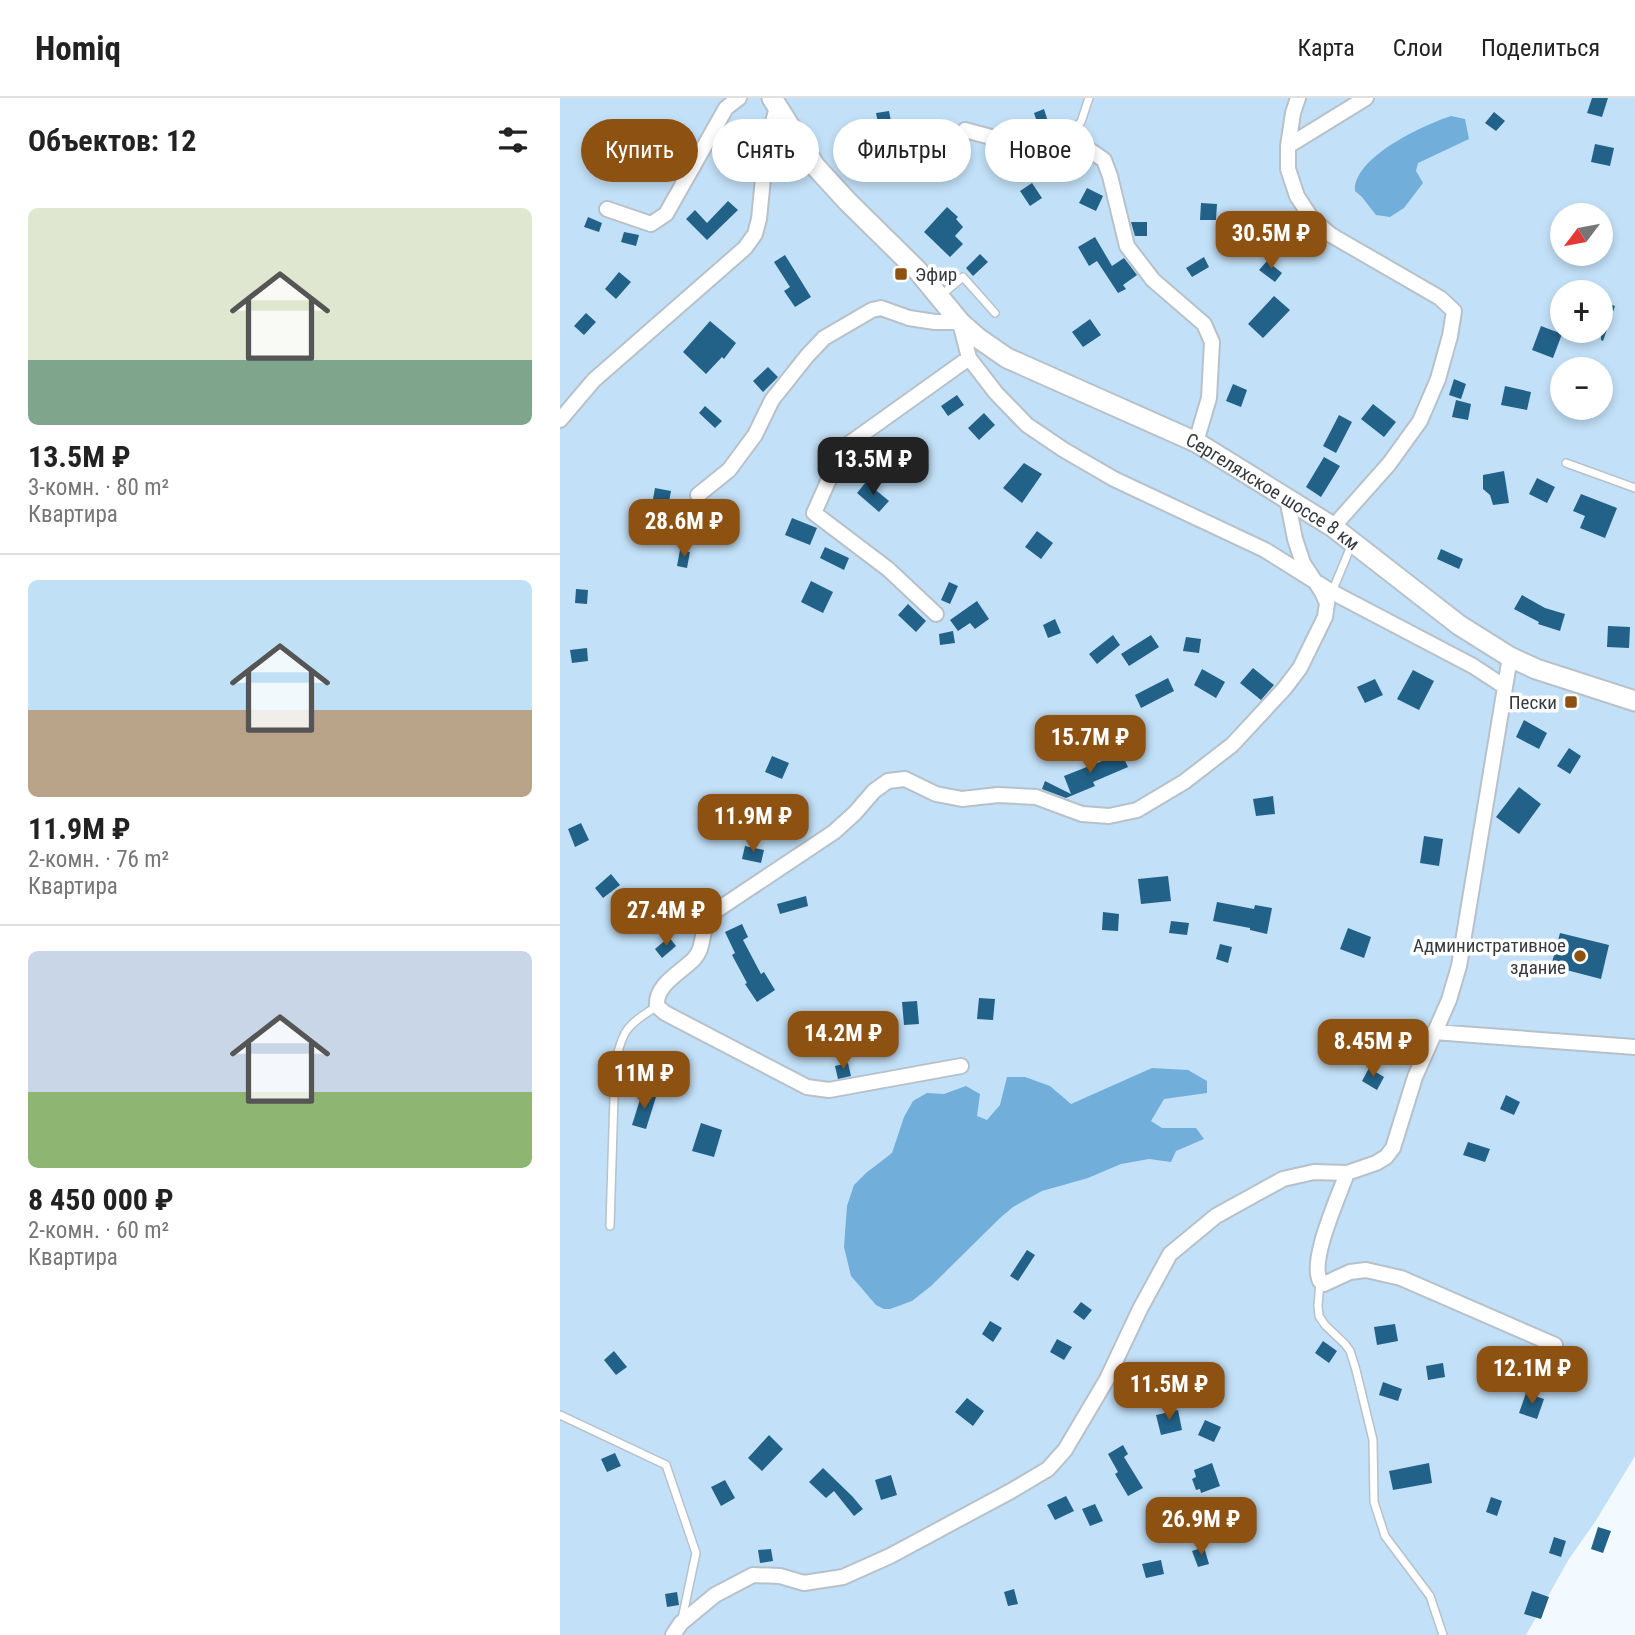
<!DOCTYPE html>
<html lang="ru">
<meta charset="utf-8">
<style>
:root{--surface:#fff;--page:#f6f6f6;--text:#222;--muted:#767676;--line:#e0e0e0;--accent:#8d5112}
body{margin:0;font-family:"Roboto Condensed",sans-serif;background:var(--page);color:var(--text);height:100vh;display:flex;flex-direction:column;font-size:26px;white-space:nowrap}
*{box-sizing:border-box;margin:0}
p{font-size:23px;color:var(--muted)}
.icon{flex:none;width:38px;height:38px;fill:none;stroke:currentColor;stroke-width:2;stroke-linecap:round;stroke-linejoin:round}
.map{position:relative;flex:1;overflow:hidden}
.drawer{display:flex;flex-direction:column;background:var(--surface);width:560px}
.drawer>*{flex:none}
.banner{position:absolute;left:21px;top:21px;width:665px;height:63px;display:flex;gap:14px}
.needle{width:46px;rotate:238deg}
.tools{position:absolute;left:990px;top:105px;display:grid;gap:14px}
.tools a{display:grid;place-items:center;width:63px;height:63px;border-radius:50%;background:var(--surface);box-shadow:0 4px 10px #0003;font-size:35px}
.price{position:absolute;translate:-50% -60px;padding:0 16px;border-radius:14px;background:var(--accent);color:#fff;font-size:23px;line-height:46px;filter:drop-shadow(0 2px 4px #0008)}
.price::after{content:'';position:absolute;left:50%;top:42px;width:21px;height:16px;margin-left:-10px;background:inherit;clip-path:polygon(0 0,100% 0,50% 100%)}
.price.current{background:#222;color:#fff}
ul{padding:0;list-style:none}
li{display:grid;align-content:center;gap:14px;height:371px;padding:0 28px}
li+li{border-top:2px solid var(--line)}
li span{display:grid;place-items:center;height:217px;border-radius:10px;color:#555}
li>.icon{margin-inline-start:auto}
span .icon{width:126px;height:126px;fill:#fffc;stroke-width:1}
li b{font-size:30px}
h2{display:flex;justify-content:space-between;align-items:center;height:84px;padding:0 28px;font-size:30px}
.chip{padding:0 24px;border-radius:32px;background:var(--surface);box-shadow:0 4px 10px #0003;font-size:24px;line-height:63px}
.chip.current{background:var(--accent);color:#fff}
header{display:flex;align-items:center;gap:42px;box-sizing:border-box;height:98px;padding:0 35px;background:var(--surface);border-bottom:2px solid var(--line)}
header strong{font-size:33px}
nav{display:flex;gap:38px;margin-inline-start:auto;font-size:24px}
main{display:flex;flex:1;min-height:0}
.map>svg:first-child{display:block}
.green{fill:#c2e0f7;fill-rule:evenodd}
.water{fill:#71aed9}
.building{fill:#226188}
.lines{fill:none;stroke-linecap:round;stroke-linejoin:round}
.service-casing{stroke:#b7c1c9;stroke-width:10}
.minor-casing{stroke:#b7c1c9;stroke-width:18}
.secondary-casing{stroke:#b7c1c9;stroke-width:23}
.service{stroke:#fff;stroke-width:7}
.minor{stroke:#fff;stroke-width:14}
.secondary{stroke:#fff;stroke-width:19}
.poi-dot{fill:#8d5112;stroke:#fff;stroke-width:2.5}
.labels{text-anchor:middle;stroke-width:7;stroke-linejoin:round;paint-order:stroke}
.poi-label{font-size:19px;fill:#373b3e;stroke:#fff;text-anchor:end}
.street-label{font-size:19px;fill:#373b3e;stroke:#fff}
</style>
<header>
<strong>Homiq</strong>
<nav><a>Карта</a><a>Слои</a><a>Поделиться</a></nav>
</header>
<main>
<section class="drawer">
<h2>Объектов: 12<svg class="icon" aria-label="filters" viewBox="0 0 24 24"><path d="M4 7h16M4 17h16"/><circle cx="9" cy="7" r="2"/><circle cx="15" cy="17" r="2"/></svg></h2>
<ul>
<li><span style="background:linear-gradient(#dfe7d0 70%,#7fa58c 0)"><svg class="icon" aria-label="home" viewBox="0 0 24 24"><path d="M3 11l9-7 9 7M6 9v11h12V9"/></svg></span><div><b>13.5M ₽</b><p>3-комн. · 80 m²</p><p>Квартира</p></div></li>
<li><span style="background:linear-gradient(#bfe0f5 60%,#b9a48a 0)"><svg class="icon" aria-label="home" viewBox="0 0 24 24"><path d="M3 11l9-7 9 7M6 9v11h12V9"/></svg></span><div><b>11.9M ₽</b><p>2-комн. · 76 m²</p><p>Квартира</p></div></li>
<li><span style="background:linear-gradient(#c9d6e8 65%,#8fb573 0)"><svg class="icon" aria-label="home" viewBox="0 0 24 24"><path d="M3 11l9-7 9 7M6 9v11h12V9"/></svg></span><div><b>8 450 000 ₽</b><p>2-комн. · 60 m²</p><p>Квартира</p></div></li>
</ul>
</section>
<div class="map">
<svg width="1075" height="1537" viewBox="0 0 1075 1537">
<rect width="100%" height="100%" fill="#f3faff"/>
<!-- green -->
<path class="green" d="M0,0h1075v1358l-40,66 -26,37 -43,76h-966zM1003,117h38v39h-38zM1003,194h38v39h-38zM1003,271h38v39h-38z"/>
<!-- water -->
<path class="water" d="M891,18l14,3 4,20 -51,24 -2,8 7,12 -19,25 -14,9 -14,-2 -14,-18 -7,-6c-2,-34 69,-66 96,-75z
M592,970l36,2 19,11v12l-43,6 -13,22 11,7h34l8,11 -28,12 -5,11 -22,-3 -28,5 -33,14 -46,13 -29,16 -13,11 -69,68 -19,15 -22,8h-6l-8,-4 -25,-29 -7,-29 3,-41 7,-21 12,-12 26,-20 12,-36 9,-16 14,-8 17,1 22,-8 14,8 -3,22 10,4 13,-15 7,-28h18l25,9 21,18z"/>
<!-- building -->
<path class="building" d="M1032,0h16l-6,19 -15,-4z
M484,11l5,16 -10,3 -5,-15z
M329,13l3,15 -13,2 -3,-15z
M934,14l11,9 -9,10 -11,-8z
M76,22l4,18 -21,4 -1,-8 -21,4 -2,-10z
M373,28l2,18 -16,1 -2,-18z
M1035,46l19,4 -4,18 -19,-4z
M98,48l7,11 -11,7 -5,-8v-4z
M67,54l8,12 -12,8 -8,-12z
M472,85l10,15 -12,8 -10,-15z
M527,90l16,8 -7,15 -17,-8z
M168,103l10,9 -31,30 -21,-21 9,-9 12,13z
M641,105l16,1 -1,16h-16z
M387,109l11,10 -2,2 7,8 -8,9 8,8 -13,13 -26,-25z
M28,119l14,6 -3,9 -15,-5z
M571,124h16v14h-12z
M64,134l15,3 -3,11 -15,-4z
M535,139l17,29 12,-8 13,17 -14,10 3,4 -8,4 -21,-32 -8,5 -11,-19z
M420,156l8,8 -15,14 -7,-8z
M225,157l26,42 -16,10 -11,-16 6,-4 -16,-25z
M644,159l5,10 -17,10 -6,-9z
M707,163l15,12 -7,9 -16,-12z
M59,174l12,10 -15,17 -11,-10z
M714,198l16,14 -27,28 -15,-14z
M1041,203l14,5 -12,35 -2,-1z
M26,215l10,9 -12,13 -10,-9z
M530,221l11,16 -18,12 -11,-15z
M150,223l26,22 -12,16 -2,-2 -16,17 -23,-22z
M981,228l21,8 -9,24 -21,-8z
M208,269l10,10 -15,15 -10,-11z
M894,281l12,5 -5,15 -12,-4z
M673,286l14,6 -6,17 -15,-6z
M945,288l26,6 -4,18 -26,-5z
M397,297l7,10 -16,11 -7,-10z
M896,302l15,4 -3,16 -16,-3z
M813,306l23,18 -12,15 -23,-18z
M145,308l17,15 -7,7 -16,-15z
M424,315l11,12 -16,15 -11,-12z
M779,317l13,7 -16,31 -13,-7z
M339,345l13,12 -14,15 -13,-12z
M764,359l16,9 -19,31 -15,-10z
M464,365l18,11 -20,29 -19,-15z
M944,373l5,32 -16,2 -3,-10 -7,-6v-14z
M977,380l18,9 -8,16 -18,-9z
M306,384l23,19 -10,11 -22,-19z
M95,390l16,3 -2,11 -16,-3z
M1021,396l36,14 -12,30 -25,-10 5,-12 -12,-5z
M232,420l25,10 -7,17 -25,-10z
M477,433l16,12 -12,16 -16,-12z
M265,449l24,11 -5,12 -24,-12z
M881,451l22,10 -4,10 -22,-10z
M120,452l10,2 -3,16 -10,-2z
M251,483l22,11 -10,21 -22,-11z
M389,484l9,4 -8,18 -9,-4z
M16,491l12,1 -1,14 -12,-1z
M962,497l23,13 20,6 -5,17 -22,-7 1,-2 -25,-13z
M417,503l12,18 -14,10 -5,-6 -12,8 -8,-11z
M348,506l18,17 -10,11 -18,-17z
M495,521l6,14 -13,5 -5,-13z
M1048,528l22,1 -1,21 -22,-1z
M393,533l2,12 -15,2 -1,-11z
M553,537l7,10 -23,19 -8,-10z
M591,537l8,12 -30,19 -8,-12z
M626,539l15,2 -2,14 -16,-2z
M27,550l1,13 -16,2 -2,-13z
M693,570l21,17 -13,15 -21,-17z
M642,571l23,13 -9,16 -22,-13z
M853,572l21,11 -15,29 -22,-11z
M608,580l6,13 -33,17 -6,-13z
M815,581l8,16 -18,8 -8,-16z
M964,622l23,13 -8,16 -23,-12z
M559,650l9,19 -35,15 2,4 -29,12 -24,-9 3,-8 26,13 -7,-18 38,-15 -2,-5z
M1009,650l12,8 -11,18 -13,-8z
M212,658l17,7 -7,16 -17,-7z
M959,689l22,17 -22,30 -23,-17z
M713,698l2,18 -19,2 -3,-17z
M21,725l8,17 -14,7 -7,-18z
M864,738l19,3 -4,27 -19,-3z
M185,748l19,4 -3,13 -19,-4z
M51,776l9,11 -17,13 -8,-10z
M608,778l3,25 -30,3 -3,-25z
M246,798l2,10 -28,8 -3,-10z
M119,801l25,2 -1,11 -2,3 -11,-1 1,-4 -13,-1z
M657,804l37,7 1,-4 17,3 -5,26 -17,-4v-2l-37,-7z
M543,814l16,2 -1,17 -16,-1z
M611,823l18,2 -2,12 -18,-2z
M182,826l6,13 -5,3 18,34 3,-2 11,18 -18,12 -12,-18 2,-1 -15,-28 3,-2 -10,-21z
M788,830l23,9 -7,21 -24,-9z
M1000,835l49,12 -8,34 -50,-13z
M109,839l7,9 -14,12 -7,-9z
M660,846l12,3 -4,16 -12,-4z
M419,900l16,1 -2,21 -16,-1z
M357,903l2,23 -15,1 -2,-23z
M802,921l18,2 -1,12 -18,-2z
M288,965l3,13 -13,3 -3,-13z
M809,970l15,9 -7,13 -15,-9z
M82,995l14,4 -10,32 -14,-4z
M946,997l14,7 -6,13 -14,-6z
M141,1025l21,7 -8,27 -22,-6z
M908,1044l22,7 -5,13 -22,-7z
M467,1152l8,5 -17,26 -8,-5z
M521,1204l11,8 -8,10 -11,-8z
M430,1223l12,7 -9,14 -11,-8z
M835,1226l3,17 -21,4 -3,-18z
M497,1241l15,8 -8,13 -14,-8z
M763,1243l14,10 -8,12 -14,-10z
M54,1253l13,16 -11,8 -12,-15z
M883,1265l2,14 -17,3 -2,-14z
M823,1284l19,7 -4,12 -19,-6z
M966,1295l18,6 -7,20 -18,-6z
M407,1300l17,13 -11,15 -18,-14z
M618,1312l4,20 -21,5 -5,-20z
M645,1322l16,7 -7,15 -16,-7z
M209,1337l14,14 -21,22 -14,-13z
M563,1347l5,9 -4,3 19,31 -15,8 -13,-22 3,-2 -10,-18z
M55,1355l6,13 -14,6 -6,-13z
M652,1365l8,23 -19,7 -1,-4 -4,1 -4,-11 4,-2 -2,-7z
M869,1365l3,20 -39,7 -4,-19z
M263,1370l29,28 11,13 -9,7 -20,-25 -8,7 -17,-16z
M331,1377l6,20 -16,5 -6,-20z
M165,1382l10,18 -14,8 -10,-19z
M506,1398l8,15 -19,9 -8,-15z
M931,1399l11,4 -5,15 -11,-4z
M535,1406l8,17 -13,5 -8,-17z
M1038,1429l13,4 -8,22 -12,-4z
M994,1439l12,4 -5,16 -12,-4z
M644,1449l5,17 -11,3 -6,-16z
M211,1451l2,12 -13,2 -2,-13z
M601,1462l3,14 -18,4 -4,-14z
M454,1491l4,15 -10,2 -4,-14z
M972,1493l17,6 -8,22 -17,-5z
M117,1494l2,13 -12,2 -2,-13z"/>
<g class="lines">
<!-- service casing -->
<g class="service-casing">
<path id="service" d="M504,41l17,-17 8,-24
M379,199l24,-20 32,36
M1006,365l69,25
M772,494l19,-46
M50,1128l5,-162c8,-36 12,-38 42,-58
M760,1183l-2,25 1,10 6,9 20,19 5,7 6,19 17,70 1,62 11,34 45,60 13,39
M0,1317l106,50 30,88 -14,66"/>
</g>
<!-- minor casing -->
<g class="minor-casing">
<path id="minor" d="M405,32l26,7 31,-1 42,3 27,12 13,9 6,16 17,70 26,34 51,44 8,18 -3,56 -13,44
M728,48l5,-33 5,-15
M47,111l44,15 15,-10 60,-106 13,-10
M0,322l34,-40 151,-132 10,-14 4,-15 7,-71 11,-41
M138,397l31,-25 26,-35 17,-35 35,-44 17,-18 48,-28 9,-2 28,10 26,4h25l9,36 27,35 31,32 37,25 50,29 151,71 67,42 141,74 32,21
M773,429l56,-63 31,-43 18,-42 12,-43 4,-25 -14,-13 -109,-63 -19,-16 -15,-23 -9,-27v-23l78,-48
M376,516l-48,-45 -74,-56 29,-65 126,-90
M874,934l201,15
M401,968l-132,24 -22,-3 -142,-74 -8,-7c-2,-21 23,-33 37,-47 9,-10 7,-19 11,-31 2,-6 6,-11 9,-16l120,-80 21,-19 19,-22 14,-10 17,-2 31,15 26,5 36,-4 38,2 46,17 27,2 28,-6 47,-28 48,-37 52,-56 16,-21 25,-51 2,-14 -5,-11 -19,-29 -8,-24 -8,-41
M787,1075c-8,23 -38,87 -27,108l4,3 26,-12 16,-2 35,8 154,67
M113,1537l8,-12 34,-28 38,-20 27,1 24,7 39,-6 47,-21 121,-65 37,-22 17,-19 42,-71 33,-70 30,-55 46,-38 67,-37 31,-7 33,1 29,-10 10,-6 7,-9 22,-71 34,-77 10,-34 51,-309"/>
</g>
<!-- secondary casing -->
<g class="secondary-casing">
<g id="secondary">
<path id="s1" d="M212,0l43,68 32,35 71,70 42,51 18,16 29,20 189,84 137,85 126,98 51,32 26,12 99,32"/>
</g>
</g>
<!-- service -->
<use href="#service" class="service"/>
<!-- minor -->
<use href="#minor" class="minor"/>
<!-- secondary -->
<use href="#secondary" class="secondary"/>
</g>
<!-- markers -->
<g class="poi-dot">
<rect x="334" y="169" width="14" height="14" rx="3.5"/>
<rect x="1004" y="597" width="14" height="14" rx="3.5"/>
<circle cx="1020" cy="858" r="7"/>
</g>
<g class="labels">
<!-- poi labels -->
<g class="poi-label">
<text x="355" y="183" text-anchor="start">Эфир</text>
<text x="997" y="611">Пески</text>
<text x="1006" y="854">Административное<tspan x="1006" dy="22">здание</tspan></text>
</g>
<!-- street labels -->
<g class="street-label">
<text dy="7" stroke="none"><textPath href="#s1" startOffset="651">Сергеляхское шоссе 8 км</textPath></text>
</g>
</g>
</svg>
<div class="tools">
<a><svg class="needle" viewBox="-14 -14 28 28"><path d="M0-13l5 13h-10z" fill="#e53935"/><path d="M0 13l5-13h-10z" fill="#767676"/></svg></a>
<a>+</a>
<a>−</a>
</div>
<b class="price" style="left:711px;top:173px">30.5M ₽</b>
<b class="price current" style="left:313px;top:399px">13.5M ₽</b>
<b class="price" style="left:124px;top:461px">28.6M ₽</b>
<b class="price" style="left:530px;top:677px">15.7M ₽</b>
<b class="price" style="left:193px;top:756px">11.9M ₽</b>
<b class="price" style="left:106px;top:850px">27.4M ₽</b>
<b class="price" style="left:283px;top:973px">14.2M ₽</b>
<b class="price" style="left:813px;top:981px">8.45M ₽</b>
<b class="price" style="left:84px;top:1013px">11M ₽</b>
<b class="price" style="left:972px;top:1308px">12.1M ₽</b>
<b class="price" style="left:609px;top:1324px">11.5M ₽</b>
<b class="price" style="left:641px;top:1459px">26.9M ₽</b>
<div class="banner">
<a class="chip current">Купить</a>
<a class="chip">Снять</a>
<a class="chip">Фильтры</a>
<a class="chip">Новое</a>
</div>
</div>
</main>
